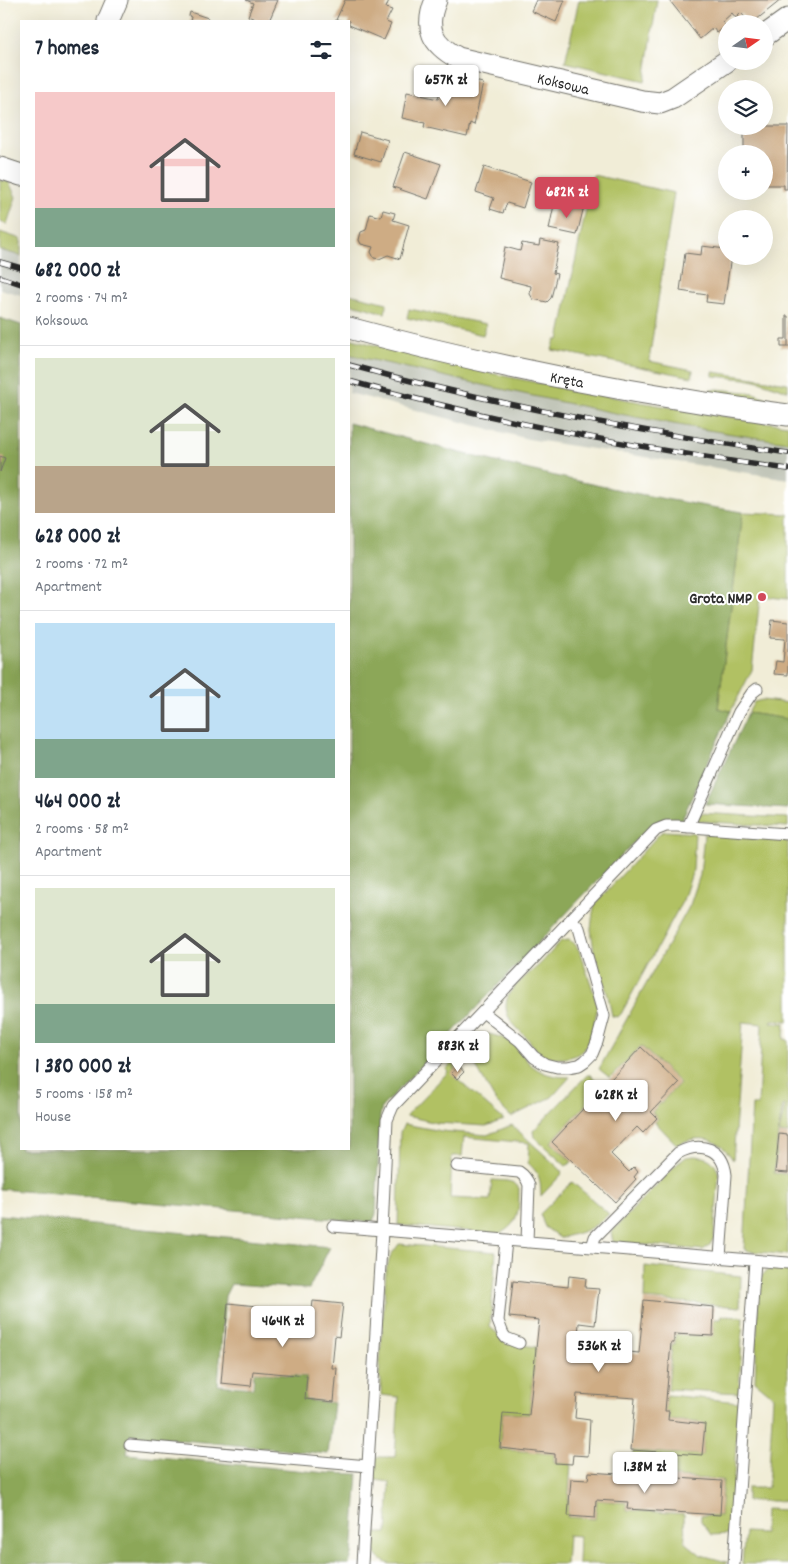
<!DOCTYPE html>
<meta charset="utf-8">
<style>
:root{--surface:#fff;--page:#f6f6f7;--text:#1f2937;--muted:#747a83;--line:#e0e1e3;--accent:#d1495b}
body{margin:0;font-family:Dekko,sans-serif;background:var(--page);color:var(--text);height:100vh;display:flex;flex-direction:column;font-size:19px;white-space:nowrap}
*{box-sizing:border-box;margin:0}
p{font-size:16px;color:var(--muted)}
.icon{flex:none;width:28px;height:28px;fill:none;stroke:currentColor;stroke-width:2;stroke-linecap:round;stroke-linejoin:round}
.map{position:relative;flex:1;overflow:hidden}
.side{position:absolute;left:20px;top:20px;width:330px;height:1130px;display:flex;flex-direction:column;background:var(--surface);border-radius:0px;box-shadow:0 5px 20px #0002}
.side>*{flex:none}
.needle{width:32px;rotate:76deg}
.buttons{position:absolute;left:718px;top:15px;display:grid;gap:10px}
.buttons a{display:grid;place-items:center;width:55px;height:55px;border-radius:50%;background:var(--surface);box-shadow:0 5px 20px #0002;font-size:25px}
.price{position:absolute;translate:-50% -42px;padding:0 11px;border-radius:5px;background:#fff;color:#222;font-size:16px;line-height:32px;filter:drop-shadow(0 1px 2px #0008)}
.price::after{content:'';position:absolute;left:50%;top:30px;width:15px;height:11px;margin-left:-8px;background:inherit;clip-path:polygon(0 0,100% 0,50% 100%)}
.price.active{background:var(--accent);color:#fff}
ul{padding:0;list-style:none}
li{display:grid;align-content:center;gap:10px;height:265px;padding:0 15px}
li+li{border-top:1px solid var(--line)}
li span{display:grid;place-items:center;height:155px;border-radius:0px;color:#555}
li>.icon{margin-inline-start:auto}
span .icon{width:90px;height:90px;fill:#fffc;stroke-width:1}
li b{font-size:21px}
h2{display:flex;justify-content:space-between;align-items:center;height:60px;padding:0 15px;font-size:21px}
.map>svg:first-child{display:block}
.industrial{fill:#c2c6b9}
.green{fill:#b1c163;stroke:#6e7647}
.forest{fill:#8ca759;stroke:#5c6942}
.building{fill:#ceac84}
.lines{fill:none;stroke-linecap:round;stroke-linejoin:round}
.lane-casing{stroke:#706f67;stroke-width:13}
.street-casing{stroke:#706f67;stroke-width:23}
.lane{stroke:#fff;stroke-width:11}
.street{stroke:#fff;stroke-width:21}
.rail-casing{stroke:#2b2b2b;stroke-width:5.5}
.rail{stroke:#fff;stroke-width:4;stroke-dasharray:11;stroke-linecap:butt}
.poi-dot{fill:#d1495b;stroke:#fff;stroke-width:2}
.labels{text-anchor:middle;stroke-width:4;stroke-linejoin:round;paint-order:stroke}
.street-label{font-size:16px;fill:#2b2b2b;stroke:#fff}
.poi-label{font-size:16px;font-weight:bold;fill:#2b2b2b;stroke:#fff;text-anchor:end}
</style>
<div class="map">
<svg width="788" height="1564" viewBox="0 0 788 1564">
<rect width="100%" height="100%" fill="#fff"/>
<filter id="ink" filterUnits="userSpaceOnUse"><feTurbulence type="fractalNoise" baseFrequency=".02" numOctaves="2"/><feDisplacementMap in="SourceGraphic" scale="10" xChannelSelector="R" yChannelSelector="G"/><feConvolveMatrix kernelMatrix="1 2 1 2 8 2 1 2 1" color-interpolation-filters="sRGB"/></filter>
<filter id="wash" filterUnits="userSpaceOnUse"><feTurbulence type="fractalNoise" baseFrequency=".0096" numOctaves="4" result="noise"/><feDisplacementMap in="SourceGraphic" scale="20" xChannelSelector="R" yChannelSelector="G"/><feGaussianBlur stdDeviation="1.12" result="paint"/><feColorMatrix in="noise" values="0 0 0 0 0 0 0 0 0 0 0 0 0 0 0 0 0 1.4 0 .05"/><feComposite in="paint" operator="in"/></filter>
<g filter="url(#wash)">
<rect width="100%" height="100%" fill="#f1edd7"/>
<!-- industrial -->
<path class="industrial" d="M0,250l21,6v39l-21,-6z
M349,354l187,43 127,26 125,19v37l-260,-40 -179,-46z"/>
<!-- green -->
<path class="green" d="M579,0h78l-12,81 -80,-19z
M593,175l81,18 -25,168 44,9 -1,7 -140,-27 3,-10h4z
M0,180l9,2 7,15 -9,27 -7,-2z
M0,232l21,7v17l-21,-6z
M349,294l38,9 -2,10 -36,-10z
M409,309l77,15 -3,11 -76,-17z
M349,338c81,23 164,41 248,56 63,12 127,23 191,31v17c-145,-19 -287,-53 -429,-85l-10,-3z
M713,372l75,11v8l-32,-11 -43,-4z
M718,389l35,4 35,12 -76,-7 -2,-8z
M743,512l45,2v85l-28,-3 -8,74 -21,41 -13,-2z
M762,700l26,3v16l-40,-6 6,-11z
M700,813l88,5v9l-91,-6z
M665,831l30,2 -2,37 -10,30 -62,114 -3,3 -6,-1 -4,-20 -14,-44 -3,-23 2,-16 2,-9 65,-71z
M704,834l84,7v180l-16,-1 -1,3h14l-1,16 4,1v94l-9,-1 6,-28h-2l-5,29 -4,39 14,1v81l-40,-4 -4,-2 8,-144h6l4,-81 -19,-2 -10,138c-13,-22 -34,-27 -56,-15l-22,-23 3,-3 -6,-7 28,-29 -39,-37 -31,32 -11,-9 91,-164 10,-30z
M569,940l5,3 5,7c4,13 18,47 18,58 -1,10 -7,33 -12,40 -10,12 -31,13 -43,6 -7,-4 -10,-11 -16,-17 -12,-12 -25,-22 -18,-41 4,-10 22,-23 30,-30 8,-7 15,-17 23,-25z
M472,1033c14,0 29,2 41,11 5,5 10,12 15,18 12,12 26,15 42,15l-18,20 -41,20 -15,-15 -23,-41 -15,-13z
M452,1063l4,4 -5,7 53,46 -18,6 -49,-3 -31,-7 42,-44 -2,-2z
M587,1075h4l11,12 -51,55 21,20 -6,4 -32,-29 -1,-6z
M404,1124l37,7 46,4 25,-10 49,45 1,4 -21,22c-1,-16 0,-21 -13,-33l1,-20 -65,-6 -2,19h-10l-2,42 40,2 2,-20c10,1 21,-1 27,8 0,20 1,36 -20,46l-101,-9 2,-92z
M694,1156c15,1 20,4 25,18l-5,64 -5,8 -6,4 -90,-8 -2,-9 4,-5 62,-64 9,-7z
M572,1182l37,32c-18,17 -27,18 -49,24l-15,-11 -5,-13z
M399,1244l97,8 -6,75 18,16 28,4 -7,68 -26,-3 -4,37 55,5v9l17,1 -4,53 28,2 2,-19 30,3v7l57,4 1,28 16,13 26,7v2h-149l1,-28 -11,-1 -2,29h-176c-16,-5 -18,-17 -19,-31h16l3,-51 -15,-2 1,-23h19l4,-60 -18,-2v-15l-2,-3 7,-107 5,-15z
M645,1266l96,10 -1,31 -96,-8z
M777,1267l11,1v233h-41v-13h21l5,-92 -18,-15 4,-96c2,-12 7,-15 18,-18z
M722,1316l21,1 -4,76 -71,-4 4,-45h3v-10l38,2 1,-17h7z
M667,1395l72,7 -9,132 -19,1 -10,-14v-6l19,1 3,-36 -92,-6 2,-23 69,4 3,-32 -36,-3v-9h-4z
M765,1509l23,1v54h-46l3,-32 19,1z"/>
<!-- forest -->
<path class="forest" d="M0,318l21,7v824h328v-726c130,36 260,69 394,89l-25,196 13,3 -49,108 -22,1 -22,18 -256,269 -2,9 -4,98 -3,7 -5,1 -368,-33z
M748,713l40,6v90l-83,-5z
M0,1215l330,32 -21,42 -78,-5 -6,12 -7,89 35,3 1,-16 53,5 -2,23 29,3 -6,51 -198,-19 -3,19 200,19 31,1 -6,81 -3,9h-349z"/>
<g id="blocks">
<!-- building -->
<path class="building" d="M246,0h32l-9,21h-10l-11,-5 5,-13z
M345,0h44l-3,8 6,2 -6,12 5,2 -7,16 -35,-15v-4l-13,-1z
M536,0h29l-9,22 -25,-11z
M672,0h109l-30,24 -10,-11 -5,5 -4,-5 -10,9 4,4 -9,7 -4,-5 -13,11 -30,-38z
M190,12l18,6 -1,3h-17l1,-4 -2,-1z
M443,79l22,5v-5l18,4 -9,42 -4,-2 -3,14 -43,-10 1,-4 -23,-5 5,-26 31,7z
M744,126h44l-1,63h-3v-4h-20v-31h-20z
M360,132l28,8 -7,22 -27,-8z
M405,152l36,12 -13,35 -35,-12z
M484,167l47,15 -8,26 -16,-5 -4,10 -13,-4 4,-11 -18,-6z
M569,203l15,3 -7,29 -28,-6 5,-24 14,3z
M383,210l12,3 -2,7 16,5 -9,34 -12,-4 -9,4 -5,-1 -3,-6 2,-5 -12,-3 -2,-4 2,-8 5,-2 4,-16 11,3z
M540,240l19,4 -6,29 4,1 -6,24 -4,4 -14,-3 -3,-5 1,-8 -32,-8 6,-31 15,4 2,-8 17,3z
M702,246l24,3v7h5l-7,48 -18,-2 1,-7 -27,-4 5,-38 16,2z
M786,316h2v31h-7v-8h5z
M0,456l5,2 -5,14z
M772,620l16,2v53l-14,-1 2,-13 7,1 2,-23 -15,-1z
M641,1047l38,36 -28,29 6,6 -14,15 -6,-6 -26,27 18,18 5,-5 4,5 -4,5 2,2 -21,23 -63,-60z
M459,1066l5,6 -7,7 -6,-6z
M779,1134l9,1v38l-13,-1z
M569,1276l17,2 -1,10 14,1 -4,36 -16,-2 -2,24 62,6 5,-53 70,7 -1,29 -39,-2v9h-3l-6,68h4l-1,9 37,4 -3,31 -71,-5 4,-52 -58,-4 -2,24 15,2 -2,36 -15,-1 -1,9 -17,-1v-9l-55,-6 3,-35 26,2 10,-95 -30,-3 4,-36 55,6z
M313,1301l30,3 -4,33 -4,-1 -3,32h5l-3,34 -29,-3 2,-23 -54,-5 -2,15 -30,-3 7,-80 29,3 -1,14 54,5z
M589,1472l133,9 -2,34 -93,-6 1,-7 -32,-2 -1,18 -27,-2 3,-37 17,1z"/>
</g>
</g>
<g filter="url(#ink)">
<use href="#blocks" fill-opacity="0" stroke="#706f67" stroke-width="1"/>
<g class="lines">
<!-- lane casing -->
<g class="lane-casing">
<path id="lane" d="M688,827l51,-115 13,-19 5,-4
M483,1012l37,29 14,16 11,7 12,3h11l11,-2 6,-4 7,-7 5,-12 7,-26 -25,-88 -8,-9
M457,1166l62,6c6,4 8,7 10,13l-2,57
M333,1226l455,37
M506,1241l-8,80 5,13 3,4 13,5
M592,1247l3,-10 83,-84c23,-12 45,-5 48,22l-6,82
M130,1445l238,21
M362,1564l20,-333 5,-111 6,-14 263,-276 10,-4h11l111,8
M734,1564l21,-303"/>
</g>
<!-- street casing -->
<g class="street-casing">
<g id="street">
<path id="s1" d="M436,0c-12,28 -4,44 22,58l184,43 18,2 13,-5 54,-37"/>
<path d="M108,21l9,-21"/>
<path d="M764,36l24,-17"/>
<path d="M0,168l21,7"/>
<path id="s2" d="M349,328c144,39 291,67 439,87"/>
</g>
</g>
<!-- lane -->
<use href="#lane" class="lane"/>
<!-- street -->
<use href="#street" class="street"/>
<!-- rail casing -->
<g class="rail-casing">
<path id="rail" d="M0,262l21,6
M0,277l21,7
M349,365c144,39 291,67 439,88
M349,381c143,40 291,68 439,88"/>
</g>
<!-- rail -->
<use href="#rail" class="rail"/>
</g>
</g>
<!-- markers -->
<circle class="poi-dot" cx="762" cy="597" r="5"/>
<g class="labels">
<!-- street labels -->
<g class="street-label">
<text dy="6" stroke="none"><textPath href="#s1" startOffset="179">Koksowa</textPath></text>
<text dy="6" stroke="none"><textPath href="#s2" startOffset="224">Kręta</textPath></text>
</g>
<!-- poi labels -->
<g class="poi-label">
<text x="752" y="603">Grota NMP</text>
</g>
</g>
</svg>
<div class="buttons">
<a><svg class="needle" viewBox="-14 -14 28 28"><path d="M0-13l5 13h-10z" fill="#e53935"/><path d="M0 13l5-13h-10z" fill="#747a83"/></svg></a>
<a><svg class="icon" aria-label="layers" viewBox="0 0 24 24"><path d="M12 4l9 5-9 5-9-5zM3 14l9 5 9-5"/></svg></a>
<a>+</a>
<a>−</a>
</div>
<b class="price" style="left:446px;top:107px">657K zł</b>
<b class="price active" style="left:567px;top:219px">682K zł</b>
<b class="price" style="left:458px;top:1073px">883K zł</b>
<b class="price" style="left:616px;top:1122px">628K zł</b>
<b class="price" style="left:283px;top:1348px">464K zł</b>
<b class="price" style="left:599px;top:1373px">536K zł</b>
<b class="price" style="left:645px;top:1494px">1.38M zł</b>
<section class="side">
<h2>7 homes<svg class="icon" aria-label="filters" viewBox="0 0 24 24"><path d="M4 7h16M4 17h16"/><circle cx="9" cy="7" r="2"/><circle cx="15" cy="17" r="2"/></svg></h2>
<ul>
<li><span style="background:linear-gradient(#f6c9c9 75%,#7fa58c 0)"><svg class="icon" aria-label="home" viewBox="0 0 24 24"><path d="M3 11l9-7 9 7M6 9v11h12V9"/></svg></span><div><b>682 000 zł</b><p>2 rooms · 74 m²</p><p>Koksowa</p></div></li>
<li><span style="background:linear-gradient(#dfe7d0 70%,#b9a48a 0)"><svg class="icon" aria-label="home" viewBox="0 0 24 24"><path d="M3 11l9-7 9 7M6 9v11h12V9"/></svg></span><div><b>628 000 zł</b><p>2 rooms · 72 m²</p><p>Apartment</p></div></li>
<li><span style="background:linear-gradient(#bfe0f5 75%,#7fa58c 0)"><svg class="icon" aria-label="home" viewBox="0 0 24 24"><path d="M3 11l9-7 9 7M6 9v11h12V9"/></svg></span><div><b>464 000 zł</b><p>2 rooms · 58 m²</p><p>Apartment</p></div></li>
<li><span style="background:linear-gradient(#dfe7d0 75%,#7fa58c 0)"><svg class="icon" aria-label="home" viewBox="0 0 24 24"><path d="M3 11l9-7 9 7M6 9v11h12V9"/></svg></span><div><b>1 380 000 zł</b><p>5 rooms · 158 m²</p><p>House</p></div></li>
</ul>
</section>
</div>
